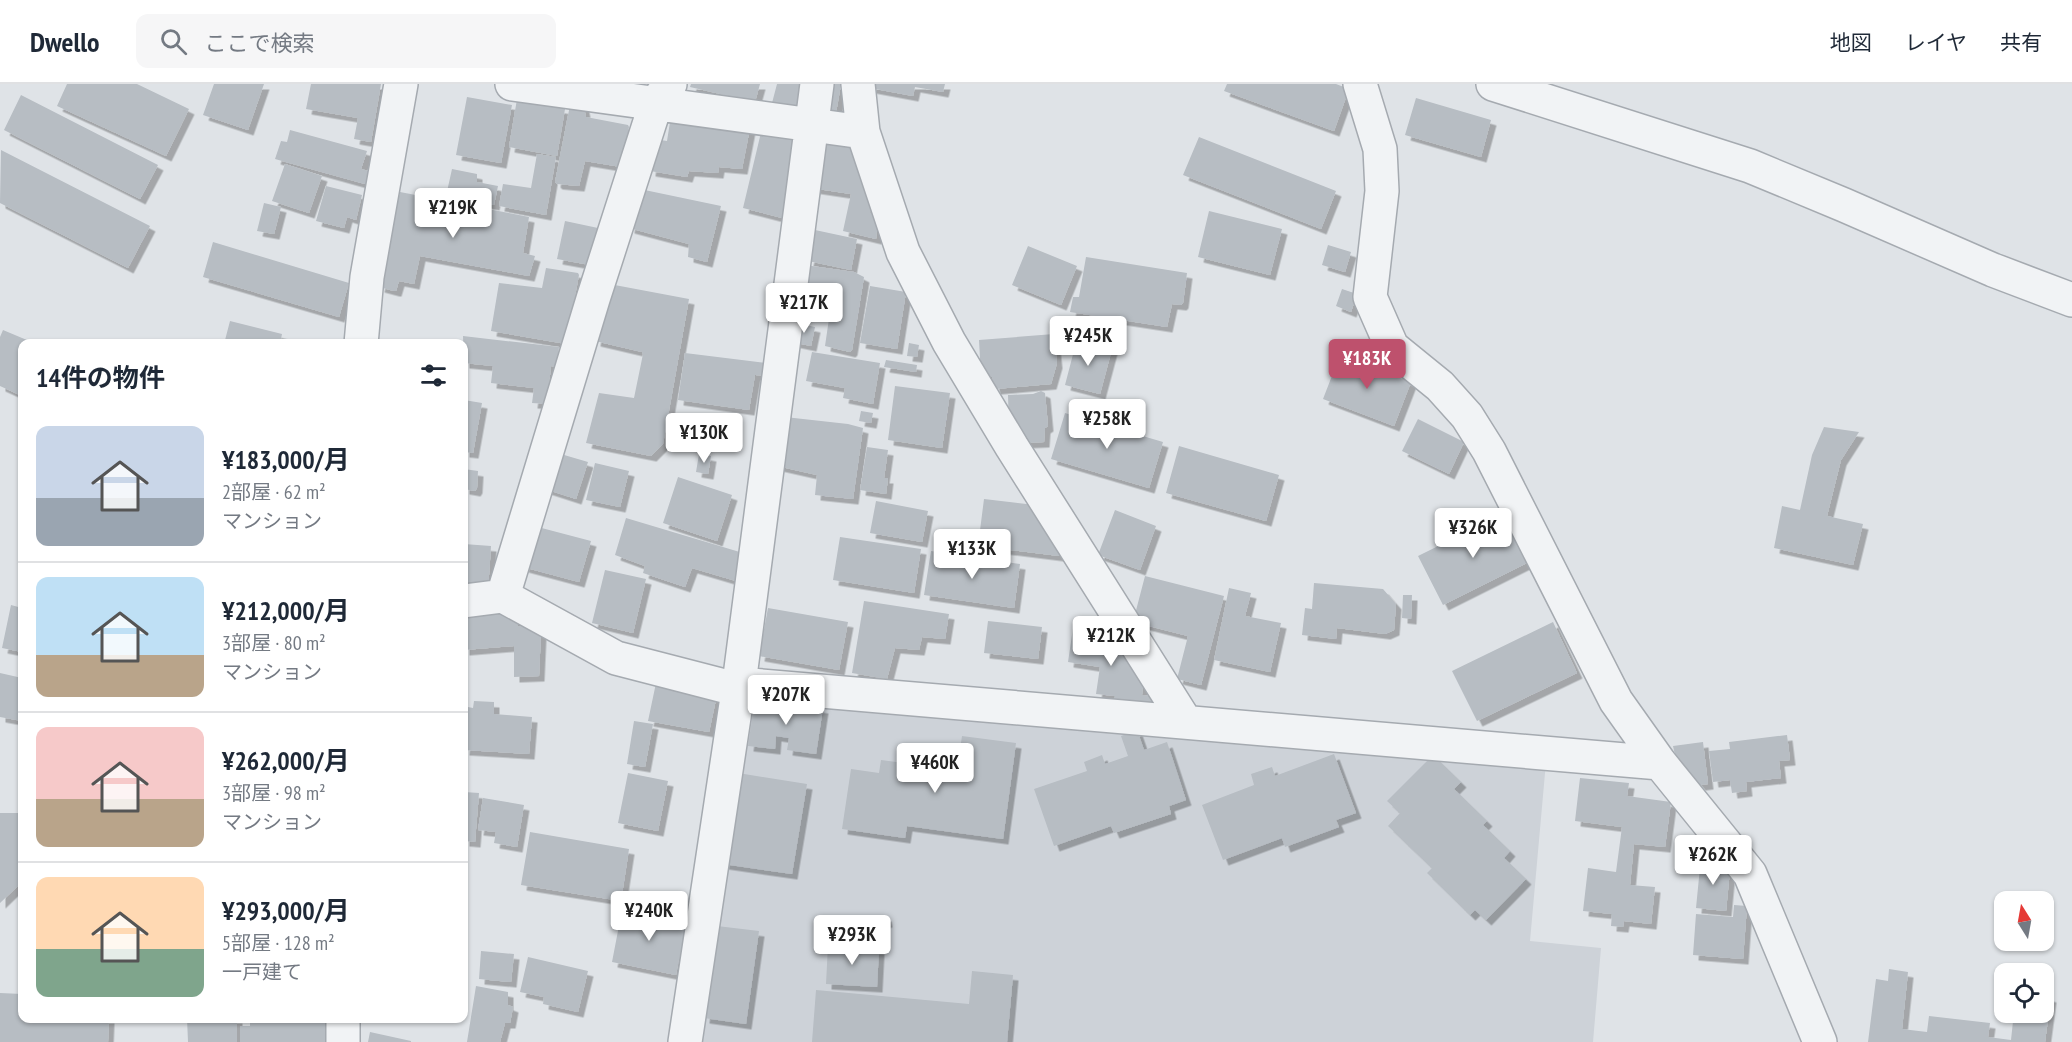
<!DOCTYPE html>
<html lang="ja">
<meta charset="utf-8">
<style>
:root{--surface:#fff;--page:#f6f6f7;--text:#1f2937;--muted:#747a83;--line:#e0e1e3;--accent:#be516d}
body{margin:0;font-family:"PT Sans Narrow","Noto Sans JP",sans-serif;background:var(--page);color:var(--text);height:100vh;display:flex;flex-direction:column;font-size:22px;white-space:nowrap}
*{box-sizing:border-box;margin:0}
p{font-size:20px;color:var(--muted)}
.icon{flex:none;width:33px;height:33px;fill:none;stroke:currentColor;stroke-width:2;stroke-linecap:round;stroke-linejoin:round}
.map{position:relative;flex:1;overflow:hidden}
.drawer{position:absolute;left:18px;top:255px;width:450px;height:684px;display:flex;flex-direction:column;background:var(--surface);border-radius:12px;box-shadow:0 2px 4px #0004}
.drawer>*{flex:none}
.needle{width:39px;rotate:349deg}
.tools{position:absolute;left:1994px;top:807px;display:grid;gap:12px}
.tools a{display:grid;place-items:center;width:60px;height:60px;border-radius:12px;background:var(--surface);box-shadow:0 2px 4px #0004;font-size:30px}
.price{position:absolute;translate:-50% -51px;padding:0 14px;border-radius:6px;background:#fff;color:#222;font-size:20px;line-height:39px;filter:drop-shadow(0 2px 3px #0008)}
.price::after{content:'';position:absolute;left:50%;top:36px;width:18px;height:14px;margin-left:-9px;background:inherit;clip-path:polygon(0 0,100% 0,50% 100%)}
.price.active{background:var(--accent);color:#fff}
ul{padding:0;list-style:none}
li{display:flex;align-items:center;gap:18px;height:150px;padding:0 18px}
li+li{border-top:2px solid var(--line)}
li span{display:grid;place-items:center;flex:none;width:168px;height:120px;border-radius:12px;color:#555}
li>.icon{margin-inline-start:auto}
span .icon{width:72px;height:72px;fill:#fffc;stroke-width:1}
li b{font-size:26px}
h2{display:flex;justify-content:space-between;align-items:center;height:72px;padding:0 18px;font-size:26px}
header{display:flex;align-items:center;gap:36px;box-sizing:border-box;height:84px;padding:0 30px;background:var(--surface);border-bottom:2px solid var(--line)}
header strong{font-size:28px}
nav{display:flex;gap:33px;margin-inline-start:auto;font-size:21px}
.search{width:420px;height:54px;background:var(--page);display:flex;align-items:center;gap:15px;box-sizing:border-box;padding:0 21px;border-radius:12px;color:var(--muted);font-size:22px}
.map>svg:first-child{display:block}
.built{fill:#cdd2d8}
.building{fill:#b7bdc3;filter:url(#shadow)}
.lines{fill:none;stroke-linecap:round;stroke-linejoin:round}
.minor-casing{stroke:#a5aab0;stroke-width:36}
.minor{stroke:#f1f3f5;stroke-width:33}
</style>
<header>
<strong>Dwello</strong>
<div class="search"><svg class="icon" aria-label="search" viewBox="0 0 24 24"><circle cx="10" cy="10" r="6"/><path d="M15 15l6 6"/></svg>ここで検索</div>
<nav><a>地図</a><a>レイヤ</a><a>共有</a></nav>
</header>
<div class="map">
<svg width="2072" height="958" viewBox="0 0 2072 958">
<defs>
<filter id="shadow"><feDropShadow dx="5.5" dy="5.5" stdDeviation="0" flood-color="#0004"/></filter>
</defs>
<rect width="100%" height="100%" fill="#dfe3e7"/>
<!-- built -->
<path class="built" d="M746,612l800,66 -16,179 71,7 -8,94h-899z"/>
<!-- building -->
<path class="building" d="M67,0h70l52,25 -23,47 -109,-50z
M214,0h50l-16,46 -45,-15z
M311,0h70l-10,58 -17,-3 4,-21 -52,-9z
M691,0h69l-5,18 -65,-15z
M777,0h26l-6,26 -25,-7z
M823,0h18l-5,29 -17,-3z
M871,0h74l-2,8 -28,-5 -2,9 -43,-8z
M1227,0h109l13,5 -15,42 -110,-40z
M518,9l17,10 30,6 -8,47 -48,-9z
M21,11l137,70 -18,34 -136,-69z
M467,13l45,8 -11,58 -45,-8z
M1416,14l75,22 -10,37 -76,-22z
M571,16l12,3 3,14 42,8 1,2 -8,40 -36,-6 -6,25 -22,-2 -2,-2z
M670,38l80,6 -8,41 -23,-2 -1,6 -29,-2 -2,6 -37,-6 4,-32 13,2z
M763,40l36,11 -13,84 -43,-11z
M290,46l77,21 -6,18 7,2 -3,13 -90,-25 6,-18 6,1z
M1199,53l137,54 -15,38 -138,-54z
M818,56l38,3 16,49 -2,21 9,2 -3,24 -33,-8 8,-37 -40,-6z
M1,66l149,76 -22,42 -128,-65z
M537,70l19,3 -10,58 -47,-9 4,-22 28,4z
M285,80l37,12 -13,37 -37,-12z
M452,85l25,5v8l21,4 -4,19 -48,-9z
M326,102l36,9 -6,25 -9,-3 -3,11 -28,-7z
M635,104l86,18 -14,56 -19,-5 1,-13 -60,-16z
M400,108l129,25 -6,36 12,3 -6,20 -109,-20 -6,28 -15,-3 -3,10h-2l-15,-4z
M264,119l17,4 -7,27 -17,-3z
M1209,127l73,18 -12,46 -72,-18z
M565,137l33,7 -8,37 -33,-6z
M815,146l42,9 -6,31 -43,-9z
M213,158l136,41 -10,34 -136,-40z
M1328,161l23,7 -6,20 -23,-7z
M1028,162l49,20 -16,39 -49,-20z
M1086,173l101,16 -4,30 -2,2 -9,-1 -5,23 -97,-15 3,-15h6z
M805,181l49,7 10,5 -12,73 -2,2 -25,-6 6,-41 -31,-6z
M546,184l32,5 1,2 -13,69 -75,-13 8,-48 43,5z
M604,199l85,16 -26,145 -12,12 -65,-13 13,-50 35,5 9,-44 -1,-2 -47,-11z
M870,202l36,6 -9,57 -37,-6z
M1342,205l15,5 -6,18 -15,-6z
M230,237l52,13 -2,10h-56z
M796,239l19,4 -4,19 -19,-4z
M3,246l31,13 -12,1v52l-22,-10v-49z
M1054,250l3,29 -6,21 -56,5 -3,-12h-11l-2,-37z
M463,252l96,11 -2,20 -6,-1 -4,38 -15,-1 2,-15 -43,-5 2,-17 -29,-3z
M1077,255l35,10 -12,45 -35,-9z
M909,259l10,2 -2,12 -10,-1z
M812,268l68,11 -7,41 -30,-6 2,-10 -39,-7z
M685,269l81,10 4,13 -15,-1 -6,35 -71,-10z
M1340,271l71,27 -17,44 -71,-27z
M886,276l31,5 -1,7 -32,-5z
M895,302l55,7 -8,55 -54,-8z
M1041,307l4,2 3,33 -3,2 -1,14 -23,1 -12,-14 -1,-34 25,-1z
M464,316l18,3 -9,50 -9,-1z
M861,327l12,2 -2,10 -12,-2z
M1065,329l98,29 -14,46 -98,-29z
M785,333l63,7 15,4 -10,71 -38,-4 2,-20 -40,-9z
M1418,335l46,23 -15,32 -47,-23z
M1824,343l35,5 -18,28 -14,56 36,8 -10,41 -79,-17 8,-42 18,4 12,-55z
M1179,362l100,29 -13,46 -100,-28z
M867,363l21,3 -4,28h4l-2,16 -26,-4z
M554,368l34,10 -12,37 -34,-11z
M699,370l12,2 -3,18 -12,-2z
M595,379l34,8 -9,36 -34,-7z
M464,385l14,2 -1,17 -2,3 -11,-2z
M678,393l54,18 -15,46 -54,-18z
M984,415l51,6 25,42 -1,9 -81,-10z
M876,417l52,10 -6,31 -52,-9z
M1115,426l41,16 -16,44 -42,-15z
M1503,430l24,49 -84,42 -25,-49z
M626,434l117,35 -7,28 -44,-13 -7,19 -42,-14 2,-7 -30,-11z
M534,442l57,15 -12,41 -56,-15z
M840,453l81,12 -7,44 -81,-13z
M464,460l27,2 -3,44 -24,-2z
M931,467l89,13 -6,44 -90,-13z
M605,486l41,9 -13,54 -41,-10z
M1145,492l79,20 -23,89 -24,-6 11,-43 -55,-14z
M1314,499l69,6 13,15 -2,26 -9,4 -48,-6 -1,11 -34,-4 3,-27 7,1z
M1229,504l22,5 -6,23 36,7 -11,49 -56,-12z
M1403,511h9l-1,24 -9,-1z
M864,517l85,13 -4,25 -23,-2 -3,13 -24,-2 -8,31 -35,-6z
M11,521l11,3v44l-20,-4z
M464,524l52,5 2,13 21,2 2,4 -2,44 -25,1v-31l-50,4z
M768,524l80,14 -9,48 -80,-14z
M988,537l54,6 -4,32 -54,-6z
M1553,538l24,51 -100,48 -25,-50z
M1073,544l43,5 28,42 -2,20 9,1 10,8 -47,4 1,-12 -19,-2 4,-27 -32,-5z
M0,589l22,5v43l-22,-4z
M656,599l61,12 -8,37 -61,-11z
M755,615l68,9 -7,46 -29,-4 2,-12 -13,-2 -1,13 -27,-3z
M474,617l20,1v12l38,3 -3,37 -65,-4 4,-43 5,1z
M634,637l19,3 -8,43 -18,-3z
M1137,646l7,20 23,-8 19,58 -17,6 2,8 -57,19 -3,-7 -57,20 -20,-57 53,-18 -3,-9 18,-7 3,9 23,-8 -7,-20z
M1787,651l3,25 -11,1 2,17 -35,4 1,9 -15,2 -2,-13 -17,2 -4,-31 21,-2 -1,-7z
M962,652l54,7 -13,96 -96,-13 -2,12 -63,-9 9,-60 28,4 2,-13 76,10z
M1703,658l5,42 -8,1 -25,-30 -2,-9z
M1334,670l22,59 -20,7 3,7 -54,20 -3,-9 -59,22 -21,-55 52,-20 -3,-11 21,-7 3,9z
M1433,671l28,27 -7,7 33,32 -4,4 27,26 -6,7 22,21 -40,41 -11,-10 -5,5 -43,-42 5,-5 -44,-42 12,-13 -13,-12z
M628,689l40,8 -10,50 -40,-8z
M738,689l69,11 -15,90 -69,-10z
M1580,694l49,5 -2,13 44,6 -6,45 -31,-3 -4,41 25,2 -4,37 -27,-3 -1,6 -12,-1 1,-12 -29,-3 5,-43 28,4 6,-45 -47,-6z
M464,708l15,1 -4,49 -11,-1z
M483,714l41,7 -7,42 -23,-4 2,-11 -18,-2z
M0,729h22v69l-22,21z
M530,748l99,17 -8,52 -100,-16z
M1701,773l18,2 -1,10 12,1 -4,41 -30,-3z
M1734,821l13,1 -4,53 -50,-4 3,-41 37,3z
M622,826l64,13 -10,52 -64,-13z
M886,832l1,6 -7,2 -1,18 -38,-3 1,-8 26,2 1,-14z
M717,842l42,5 -13,93 -42,-6z
M828,861l51,4 -2,38 -51,-3z
M481,867l33,3 -3,28 -32,-3z
M528,873l60,14 -10,41 -35,-8 1,-7 -24,-5z
M1889,885l19,3 -6,57 25,3 2,-16 61,7 -2,14 23,3 3,-28h29v-17l8,2 -6,45h-177l8,-63 12,2z
M972,887l41,4 -6,67h-195l4,-52 153,14z
M476,902l32,6v13l5,2 -3,16h-5l-5,19h-33z
M0,909l22,1v24h87l-1,24h-108z
M187,934h50v24h-49z
M250,934h77l-1,24h-86v-16h10z
M370,948l41,9v1h-43z"/>
<g class="lines">
<!-- minor casing -->
<g class="minor-casing">
<path id="minor" d="M512,0l351,48
M858,0l5,48 40,120 46,90 63,105 173,274
M1360,0l20,65 2,42 -12,106 22,50 48,39 27,30 22,35 127,250 44,62 90,111 70,168
M1493,0l257,82 94,39 149,65 79,30
M361,260l6,-67 34,-193
M503,512l90,-297 63,-196 14,-19
M464,517l39,-5 113,62 116,30 7,-4 921,79
M343,958v-24
M685,958l54,-358 78,-600"/>
</g>
<!-- minor -->
<use href="#minor" class="minor"/>
</g>
</svg>
<div class="tools">
<a><svg class="needle" viewBox="-14 -14 28 28"><path d="M0-13l5 13h-10z" fill="#e53935"/><path d="M0 13l5-13h-10z" fill="#747a83"/></svg></a>
<a><svg class="icon" aria-label="locate" viewBox="0 0 24 24"><circle cx="12" cy="12" r="6"/><path d="M12 2v4M12 18v4M2 12h4M18 12h4"/></svg></a>
</div>
<b class="price" style="left:453px;top:155px">¥219K</b>
<b class="price" style="left:804px;top:250px">¥217K</b>
<b class="price" style="left:1088px;top:283px">¥245K</b>
<b class="price active" style="left:1367px;top:306px">¥183K</b>
<b class="price" style="left:1107px;top:366px">¥258K</b>
<b class="price" style="left:704px;top:380px">¥130K</b>
<b class="price" style="left:1473px;top:475px">¥326K</b>
<b class="price" style="left:972px;top:496px">¥133K</b>
<b class="price" style="left:1111px;top:583px">¥212K</b>
<b class="price" style="left:786px;top:642px">¥207K</b>
<b class="price" style="left:935px;top:710px">¥460K</b>
<b class="price" style="left:1713px;top:802px">¥262K</b>
<b class="price" style="left:649px;top:858px">¥240K</b>
<b class="price" style="left:852px;top:882px">¥293K</b>
<section class="drawer">
<h2>14件の物件<svg class="icon" aria-label="filters" viewBox="0 0 24 24"><path d="M4 7h16M4 17h16"/><circle cx="9" cy="7" r="2"/><circle cx="15" cy="17" r="2"/></svg></h2>
<ul>
<li><span style="background:linear-gradient(#c9d6e8 60%,#9aa5b1 0)"><svg class="icon" aria-label="home" viewBox="0 0 24 24"><path d="M3 11l9-7 9 7M6 9v11h12V9"/></svg></span><div><b>¥183,000/月</b><p>2部屋 · 62 m²</p><p>マンション</p></div></li>
<li><span style="background:linear-gradient(#bfe0f5 65%,#b9a48a 0)"><svg class="icon" aria-label="home" viewBox="0 0 24 24"><path d="M3 11l9-7 9 7M6 9v11h12V9"/></svg></span><div><b>¥212,000/月</b><p>3部屋 · 80 m²</p><p>マンション</p></div></li>
<li><span style="background:linear-gradient(#f6c9c9 60%,#b9a48a 0)"><svg class="icon" aria-label="home" viewBox="0 0 24 24"><path d="M3 11l9-7 9 7M6 9v11h12V9"/></svg></span><div><b>¥262,000/月</b><p>3部屋 · 98 m²</p><p>マンション</p></div></li>
<li><span style="background:linear-gradient(#ffd9b3 60%,#7fa58c 0)"><svg class="icon" aria-label="home" viewBox="0 0 24 24"><path d="M3 11l9-7 9 7M6 9v11h12V9"/></svg></span><div><b>¥293,000/月</b><p>5部屋 · 128 m²</p><p>一戸建て</p></div></li>
</ul>
</section>
</div>
